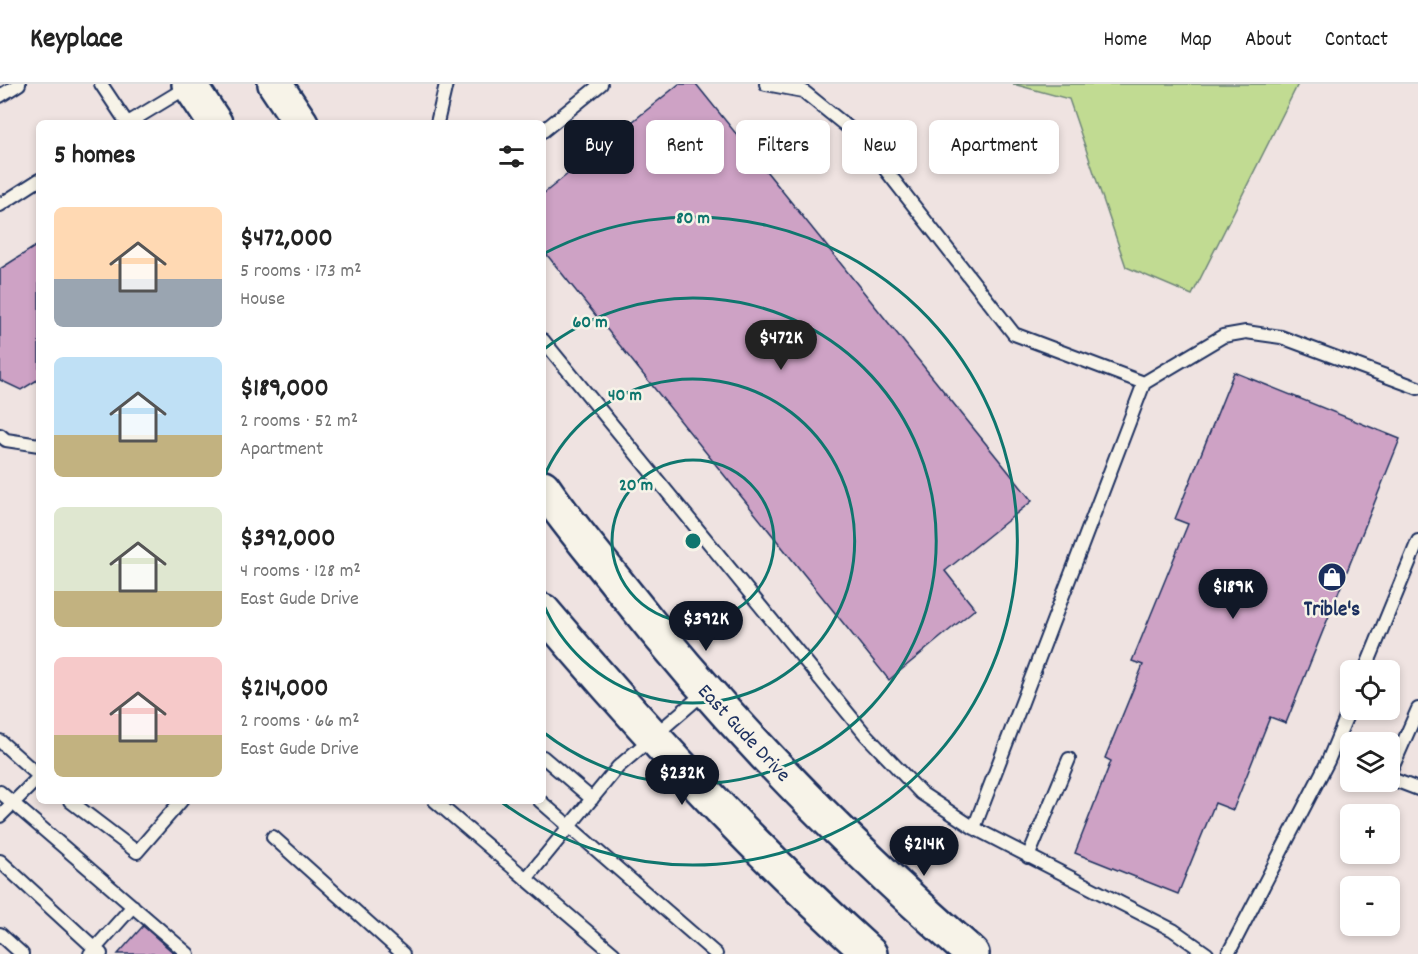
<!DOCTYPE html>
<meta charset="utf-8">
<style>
:root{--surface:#fff;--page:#f2f2f2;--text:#222;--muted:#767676;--line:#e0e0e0;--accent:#111827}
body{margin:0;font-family:Dekko,sans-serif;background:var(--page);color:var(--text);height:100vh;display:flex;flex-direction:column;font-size:22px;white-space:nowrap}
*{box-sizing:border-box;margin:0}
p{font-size:20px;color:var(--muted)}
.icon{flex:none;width:33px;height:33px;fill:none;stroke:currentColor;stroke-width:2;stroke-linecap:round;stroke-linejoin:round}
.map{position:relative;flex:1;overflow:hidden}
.panel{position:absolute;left:36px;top:36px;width:510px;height:684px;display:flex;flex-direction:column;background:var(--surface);border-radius:9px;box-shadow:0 3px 9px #0003}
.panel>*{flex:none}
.hud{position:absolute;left:564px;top:36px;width:570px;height:54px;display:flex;gap:12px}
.tools{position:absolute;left:1340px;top:576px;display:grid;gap:12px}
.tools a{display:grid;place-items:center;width:60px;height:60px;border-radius:9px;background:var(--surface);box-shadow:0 3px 9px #0003;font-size:30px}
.price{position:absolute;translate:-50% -51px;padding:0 14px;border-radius:21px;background:var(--accent);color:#fff;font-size:20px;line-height:39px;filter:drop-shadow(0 2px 3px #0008)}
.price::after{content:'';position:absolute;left:50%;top:36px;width:18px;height:14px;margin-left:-9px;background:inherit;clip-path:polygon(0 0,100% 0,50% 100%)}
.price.current{background:#222;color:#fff}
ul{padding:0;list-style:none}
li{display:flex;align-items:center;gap:18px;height:150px;padding:0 18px}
li span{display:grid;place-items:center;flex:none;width:168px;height:120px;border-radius:9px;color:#555}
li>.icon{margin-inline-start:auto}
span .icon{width:72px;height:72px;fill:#fffc;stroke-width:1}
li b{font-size:26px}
h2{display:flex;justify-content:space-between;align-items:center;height:72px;padding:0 18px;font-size:26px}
.chip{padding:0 21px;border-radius:9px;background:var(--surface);box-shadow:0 3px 9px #0003;font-size:21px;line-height:54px}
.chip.current{background:var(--accent);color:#fff}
header{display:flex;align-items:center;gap:36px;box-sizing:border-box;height:84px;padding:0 30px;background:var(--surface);border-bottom:2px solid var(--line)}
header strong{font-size:28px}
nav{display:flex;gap:33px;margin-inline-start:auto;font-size:21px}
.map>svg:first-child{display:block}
.green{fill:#c1db92;stroke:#6e8578;stroke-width:1.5}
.building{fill:#cea2c5;stroke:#1b2f5e;stroke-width:1.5}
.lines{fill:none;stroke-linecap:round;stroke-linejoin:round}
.lane-casing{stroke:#1b2f5e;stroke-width:16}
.secondary-casing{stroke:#1b2f5e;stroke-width:38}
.lane{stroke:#f7f3e8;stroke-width:12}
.secondary{stroke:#f7f3e8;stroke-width:33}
.ring{fill:none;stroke:#0f766e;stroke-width:3}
.labels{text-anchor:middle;stroke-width:5;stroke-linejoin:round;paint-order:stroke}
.poi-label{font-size:21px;font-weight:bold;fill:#1b2f5e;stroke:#f7f3e8}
.street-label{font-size:21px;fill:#1b2f5e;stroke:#f7f3e8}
.centre{fill:#0f766e;stroke:#f7f3e8;stroke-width:3}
.ring-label{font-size:18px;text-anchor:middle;font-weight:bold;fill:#0f766e;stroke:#f7f3e8;stroke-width:5;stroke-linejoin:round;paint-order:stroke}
</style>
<header>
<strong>Keyplace</strong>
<nav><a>Home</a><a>Map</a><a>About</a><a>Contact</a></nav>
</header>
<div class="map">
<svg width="1418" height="870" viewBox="0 0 1418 870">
<rect width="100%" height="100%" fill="#efe3e1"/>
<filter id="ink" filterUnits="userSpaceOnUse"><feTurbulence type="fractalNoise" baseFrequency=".0167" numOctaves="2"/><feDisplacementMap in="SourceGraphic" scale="12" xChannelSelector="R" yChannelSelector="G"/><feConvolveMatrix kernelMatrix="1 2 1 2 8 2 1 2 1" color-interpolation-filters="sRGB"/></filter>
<g filter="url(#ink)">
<!-- green -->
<path class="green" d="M1013,0h285l-106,211 -66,-28 -57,-168z"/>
<!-- building -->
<path class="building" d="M679,0h17l336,417 -87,70 30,38 -86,71 -346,-430v-56z
M39,160v135l-18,11 -21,-10v-111z
M1234,288l166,67 -114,284 -16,-6 -37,93 -18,-7 -37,91 -103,-41 36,-92 -6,-3 38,-93 -11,-4 56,-137 -13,-5z
M143,842l32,28h-57z"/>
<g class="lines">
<!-- lane casing -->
<g class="lane-casing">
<path id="lane" d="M101,0l26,39
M766,0l37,7 57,46 154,197 130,49
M0,12l19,-12
M128,39l61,-37
M437,39l9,-39
M543,47l58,-47
M0,121l39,-25
M543,256l322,394 56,59 53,35
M0,351l6,5 33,5
M1365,586l53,-129
M0,657l39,35
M543,673l49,42
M1389,691l29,-66
M1389,694l29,11
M0,708l188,162
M70,717l67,51 44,-51
M435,717l179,153
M540,717l176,153
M0,732l39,-39
M273,753l130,117
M1028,773l41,-98
M0,777l101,93
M526,795l92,-112 87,-75
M0,850l22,20
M90,870l43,-48
M1207,870l-34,-24 -199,-102 170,-445 79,-47 23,-4 35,5 137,51
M1228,870l100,-193 22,-53"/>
</g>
<!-- secondary casing -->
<g class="secondary-casing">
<path id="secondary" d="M189,0l26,39
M275,0l26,39
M543,403c23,34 50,65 75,97 105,134 225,257 354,370
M543,527c102,121 210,237 327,343"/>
</g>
<!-- lane -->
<use href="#lane" class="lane"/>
<!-- secondary -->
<use href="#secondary" class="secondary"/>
</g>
</g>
<!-- distance rings -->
<g class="ring">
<circle cx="693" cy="457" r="81"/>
<path d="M543 395A162 162 0 1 1 543 519"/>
<path d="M543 266A243 243 0 1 1 543 648"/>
<path d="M543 170A324 324 0 1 1 500 717"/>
</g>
<!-- icons -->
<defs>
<g id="shop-disc" transform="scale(1.5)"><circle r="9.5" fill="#1b2f5e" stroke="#f7f3e8"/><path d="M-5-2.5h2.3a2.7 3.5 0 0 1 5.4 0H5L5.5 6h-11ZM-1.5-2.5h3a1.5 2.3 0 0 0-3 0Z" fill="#fff"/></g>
</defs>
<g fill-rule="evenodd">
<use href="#shop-disc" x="1332" y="493"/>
</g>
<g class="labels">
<!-- poi labels -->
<g class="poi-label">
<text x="1332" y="531">Trible's</text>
</g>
<!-- street labels -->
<g class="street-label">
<text transform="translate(745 648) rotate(47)" y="7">East Gude Drive</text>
</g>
</g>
<circle cx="693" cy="457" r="9" class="centre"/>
<g class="ring-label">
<text x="693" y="139">80 m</text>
<text x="590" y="243">60 m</text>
<text x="625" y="316">40 m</text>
<text x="636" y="406">20 m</text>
</g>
</svg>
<div class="tools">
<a><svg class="icon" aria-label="locate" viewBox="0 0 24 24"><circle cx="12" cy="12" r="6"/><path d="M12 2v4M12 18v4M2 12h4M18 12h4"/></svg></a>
<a><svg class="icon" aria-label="layers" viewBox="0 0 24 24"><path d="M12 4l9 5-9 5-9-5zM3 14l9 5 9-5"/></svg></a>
<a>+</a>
<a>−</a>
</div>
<b class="price current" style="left:781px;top:287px">$472K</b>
<b class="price" style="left:1233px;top:536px">$189K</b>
<b class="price" style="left:706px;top:568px">$392K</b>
<b class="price" style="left:682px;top:722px">$232K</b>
<b class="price" style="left:924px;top:793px">$214K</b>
<div class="hud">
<a class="chip current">Buy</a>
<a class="chip">Rent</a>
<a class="chip">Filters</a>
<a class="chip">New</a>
<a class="chip">Apartment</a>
</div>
<section class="panel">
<h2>5 homes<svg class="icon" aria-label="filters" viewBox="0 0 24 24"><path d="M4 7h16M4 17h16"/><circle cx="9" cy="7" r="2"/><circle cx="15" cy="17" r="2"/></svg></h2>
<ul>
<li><span style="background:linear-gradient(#ffd9b3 60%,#9aa5b1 0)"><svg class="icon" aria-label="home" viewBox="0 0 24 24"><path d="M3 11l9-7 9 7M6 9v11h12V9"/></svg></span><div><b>$472,000</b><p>5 rooms · 173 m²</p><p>House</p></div></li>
<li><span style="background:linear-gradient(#bfe0f5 65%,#c2b280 0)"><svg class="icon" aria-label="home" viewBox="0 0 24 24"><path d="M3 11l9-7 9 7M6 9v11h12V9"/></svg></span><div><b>$189,000</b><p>2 rooms · 52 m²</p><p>Apartment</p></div></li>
<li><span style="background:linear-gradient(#dfe7d0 70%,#c2b280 0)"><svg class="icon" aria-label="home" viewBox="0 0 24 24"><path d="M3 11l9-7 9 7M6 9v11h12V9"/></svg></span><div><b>$392,000</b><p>4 rooms · 128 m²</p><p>East Gude Drive</p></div></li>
<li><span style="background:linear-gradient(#f6c9c9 65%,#c2b280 0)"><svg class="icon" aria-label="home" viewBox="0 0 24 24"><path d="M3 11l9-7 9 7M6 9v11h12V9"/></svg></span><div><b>$214,000</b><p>2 rooms · 66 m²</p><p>East Gude Drive</p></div></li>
</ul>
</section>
</div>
